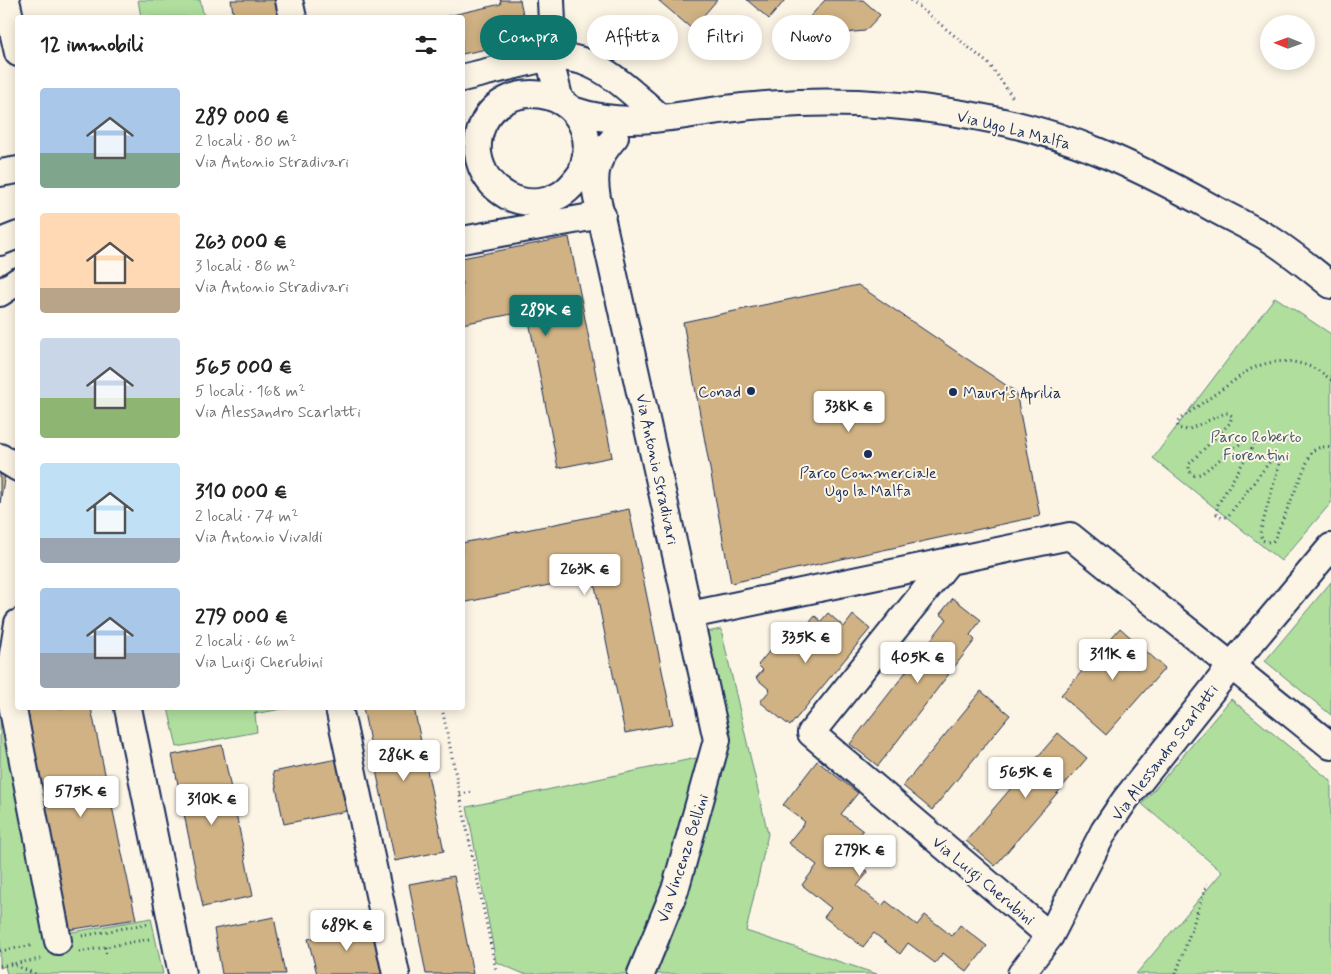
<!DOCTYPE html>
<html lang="it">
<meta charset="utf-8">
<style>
:root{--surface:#fff;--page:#f2f2f2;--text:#222;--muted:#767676;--accent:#0f766e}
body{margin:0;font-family:Mynerve,sans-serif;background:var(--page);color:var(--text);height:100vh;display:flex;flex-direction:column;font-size:19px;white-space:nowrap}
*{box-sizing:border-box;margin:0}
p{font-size:16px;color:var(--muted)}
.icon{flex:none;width:28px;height:28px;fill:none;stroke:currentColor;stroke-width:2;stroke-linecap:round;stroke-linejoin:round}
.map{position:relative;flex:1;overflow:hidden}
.drawer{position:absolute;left:15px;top:15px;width:450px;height:695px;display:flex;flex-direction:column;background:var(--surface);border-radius:5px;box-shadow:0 2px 12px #0003}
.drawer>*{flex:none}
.top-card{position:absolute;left:480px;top:15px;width:475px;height:45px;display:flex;gap:10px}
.needle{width:32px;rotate:271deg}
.fabs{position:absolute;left:1260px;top:15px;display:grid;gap:10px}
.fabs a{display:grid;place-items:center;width:55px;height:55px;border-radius:50%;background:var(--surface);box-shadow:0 2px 12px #0003;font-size:25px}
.price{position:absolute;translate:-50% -42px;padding:0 11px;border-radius:5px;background:#fff;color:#222;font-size:16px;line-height:32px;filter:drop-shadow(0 1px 2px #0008)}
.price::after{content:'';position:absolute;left:50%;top:30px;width:15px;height:11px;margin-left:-8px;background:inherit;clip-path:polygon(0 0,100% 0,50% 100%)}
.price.active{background:var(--accent);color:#fff}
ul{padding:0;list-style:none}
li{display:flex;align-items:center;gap:15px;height:125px;padding:0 25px}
li span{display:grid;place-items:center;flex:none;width:140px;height:100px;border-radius:5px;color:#555}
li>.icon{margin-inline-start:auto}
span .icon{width:60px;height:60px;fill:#fffc;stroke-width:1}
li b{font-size:21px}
h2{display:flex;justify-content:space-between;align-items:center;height:60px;padding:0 25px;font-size:21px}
.chip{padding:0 18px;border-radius:22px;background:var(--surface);box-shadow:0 2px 12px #0003;font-size:18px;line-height:45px}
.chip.active{background:var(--accent);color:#fff}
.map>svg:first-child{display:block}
.green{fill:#afde9d;stroke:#65867e}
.building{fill:#d0b284;stroke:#1b2f5e}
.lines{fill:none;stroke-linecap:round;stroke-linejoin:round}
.street-casing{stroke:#1b2f5e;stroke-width:30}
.path{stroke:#1b2f5e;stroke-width:3;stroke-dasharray:1 4;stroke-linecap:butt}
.street{stroke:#fcf5e5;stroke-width:26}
.poi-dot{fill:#1b2f5e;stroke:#fcf5e5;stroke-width:2}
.labels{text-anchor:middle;stroke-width:4;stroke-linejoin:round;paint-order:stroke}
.street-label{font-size:16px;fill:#1b2f5e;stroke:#fcf5e5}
.poi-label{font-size:16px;fill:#1b2f5e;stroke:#fcf5e5;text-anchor:end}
.park-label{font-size:16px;fill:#405b6e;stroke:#fcf5e5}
</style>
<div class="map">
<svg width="1331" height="974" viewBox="0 0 1331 974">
<rect width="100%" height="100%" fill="#fcf5e5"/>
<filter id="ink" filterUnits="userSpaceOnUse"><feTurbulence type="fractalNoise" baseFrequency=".02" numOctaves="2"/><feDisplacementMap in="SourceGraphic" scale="10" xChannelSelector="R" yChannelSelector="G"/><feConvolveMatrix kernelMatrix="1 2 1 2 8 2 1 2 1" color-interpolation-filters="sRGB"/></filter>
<g filter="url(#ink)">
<!-- green -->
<path class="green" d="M138,0h62l4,17h-63z
M1275,297l56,37v169l-50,58 -128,-103z
M1331,582v133l-66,-54z
M721,629l47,205 -22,97 131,43h-221l14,-32 7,-39 51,-155 -25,-115z
M0,692l50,244 101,-18 12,56h-156l-2,-8 -5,2z
M1231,699l100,82v193h-195l86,-102 -80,-68z
M168,708h119l-32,6 2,18 -80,15z
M696,758l1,17 -38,118 -34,81h-101l-28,-12 -29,-155z"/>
<!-- building -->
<path class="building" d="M231,0h45l4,18h-46z
M500,0h20l4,19 -17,4 5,21 -50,10v-36h-23l62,-14z
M658,0h59l-25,29z
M747,0h38l-16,19z
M825,0h38l17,15 -15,16 -42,4 -17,-14z
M569,237l43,220 -54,11 -31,-157 -65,13v-66z
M858,285l158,107 24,124 -309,67 -48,-261z
M0,473l5,1 -5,29z
M629,509l44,215 -48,9 -32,-157 -131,27v-60z
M953,598l28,22 -11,15 5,5 -97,126 -28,-22 97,-125 -7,-5z
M828,613l16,14 9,-12 17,14 -80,97 -30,-24 10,-12 -14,-12 7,-8 -5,-5 27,-33 10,8 20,-24 6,5z
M1120,628l45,40 -59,67 -45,-40z
M981,691l29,24 -78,95 -29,-24z
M27,708h64l45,211 -68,11z
M363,708h51l30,143 -49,10z
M1058,733l29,25 -92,108 -29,-25z
M222,745l31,151 -50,11 -31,-152z
M337,759l10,52 -63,13 -11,-52z
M817,761l41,32 -17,21 22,17 -18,22 23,19 -11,14 25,20 4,-5 31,24 8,-10 27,21 8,-11 27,21 -20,26 -24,-19 -8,10 -27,-20 -8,11 -26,-21 -11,14 -39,-30 7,-9 -29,-23 15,-20 -29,-22 17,-21 -22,-17z
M454,876l19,98h-47l-17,-90z
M274,917l11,57h-63l-8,-45z
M372,924l11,50h-66l-9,-35z"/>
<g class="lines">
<!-- street casing -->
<g class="street-casing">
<path id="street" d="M6,0l12,53
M289,0l4,18
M551,0l1,23 -3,34c49,-3 78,32 112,61
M462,78l87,-21 11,44
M572,110c60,21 111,3 171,-3 19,-2 38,-3 57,-4 97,-3 206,11 297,48 39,16 76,35 112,55 21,12 44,22 64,35 20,13 39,29 58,44
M615,137c-18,20 -23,35 -18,61l120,542 -42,150 -34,84
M583,168c3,-10 5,-20 3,-30 -8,-51 -81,-60 -103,-14 -4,9 -6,18 -5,29 5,39 47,62 82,42 15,-8 26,-30 36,-43
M0,173l18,-3
M462,240l140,-25
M0,242l18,-7
M0,293l18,-12
M0,457l18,11
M949,561l-138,172 239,203
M690,615l380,-79 261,210
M18,623l-10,61 50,257
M128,708l54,266
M339,708l57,266
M1021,974l29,-38 54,-105 21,-31 107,-135 99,-118"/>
</g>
<!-- path -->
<path class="path" d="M911,0l79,65 23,33
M1331,380c-23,-21 -55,-24 -82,-10l-69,49 -3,4 1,5 9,2 38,-17h3l4,3 -2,7 -41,41v7l5,4 7,-1 44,-34 3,-1 6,2 -1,5 -36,60v8l5,4 6,-2 43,-56h7l1,5 -19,68 2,7 5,2 6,-1 2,-3 36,-85c5,-6 13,-7 20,-5
M254,708l3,9
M442,708l54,262
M460,794l13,-2
M82,936l65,-12
M105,947l1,9
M0,951l34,-6
M79,952l70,-13
M11,964l25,10
M0,966l41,-7
M1176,974l31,-90"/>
<!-- street -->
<use href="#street" class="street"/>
</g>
</g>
<!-- markers -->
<g class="poi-dot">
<circle cx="751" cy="391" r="5"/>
<circle cx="953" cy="392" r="5"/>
<circle cx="868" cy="454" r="5"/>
</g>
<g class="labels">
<!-- street labels -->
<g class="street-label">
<text transform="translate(1014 129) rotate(14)" y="6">Via Ugo La Malfa</text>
<text transform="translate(658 469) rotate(78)" y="6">Via Antonio Stradivari</text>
<text transform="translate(1164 752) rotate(-53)" y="6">Via Alessandro Scarlatti</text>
<text transform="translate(682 858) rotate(-72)" y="6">Via Vincenzo Bellini</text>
<text transform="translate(984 880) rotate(40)" y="6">Via Luigi Cherubini</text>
</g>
<!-- poi labels -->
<g class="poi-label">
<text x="741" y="397">Conad</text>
<text x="963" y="398" text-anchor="start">Maury's Aprilia</text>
<text x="868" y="478" text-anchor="middle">Parco Commerciale<tspan x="868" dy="18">Ugo la Malfa</tspan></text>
</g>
<!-- park labels -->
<g class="park-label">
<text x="1256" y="442">Parco Roberto<tspan x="1256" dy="18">Fiorentini</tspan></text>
</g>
</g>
</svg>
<div class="fabs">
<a><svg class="needle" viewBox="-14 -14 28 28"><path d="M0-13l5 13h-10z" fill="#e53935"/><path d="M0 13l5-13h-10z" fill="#767676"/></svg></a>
</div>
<b class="price active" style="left:546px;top:337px">289K €</b>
<b class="price" style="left:849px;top:433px">338K €</b>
<b class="price" style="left:585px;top:596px">263K €</b>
<b class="price" style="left:806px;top:664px">335K €</b>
<b class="price" style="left:1113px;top:681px">311K €</b>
<b class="price" style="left:918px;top:684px">405K €</b>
<b class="price" style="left:404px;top:782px">286K €</b>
<b class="price" style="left:1026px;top:799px">565K €</b>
<b class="price" style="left:81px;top:818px">575K €</b>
<b class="price" style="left:212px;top:826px">310K €</b>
<b class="price" style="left:860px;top:877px">279K €</b>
<b class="price" style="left:347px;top:952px">689K €</b>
<div class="top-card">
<a class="chip active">Compra</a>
<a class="chip">Affitta</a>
<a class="chip">Filtri</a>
<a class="chip">Nuovo</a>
</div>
<section class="drawer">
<h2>12 immobili<svg class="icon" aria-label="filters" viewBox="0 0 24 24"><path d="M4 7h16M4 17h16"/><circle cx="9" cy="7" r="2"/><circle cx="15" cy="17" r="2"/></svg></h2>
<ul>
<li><span style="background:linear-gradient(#a9c7e8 65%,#7fa58c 0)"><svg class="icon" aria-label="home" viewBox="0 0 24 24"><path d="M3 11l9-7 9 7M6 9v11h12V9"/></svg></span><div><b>289 000 €</b><p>2 locali · 80 m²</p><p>Via Antonio Stradivari</p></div></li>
<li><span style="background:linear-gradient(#ffd9b3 75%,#b9a48a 0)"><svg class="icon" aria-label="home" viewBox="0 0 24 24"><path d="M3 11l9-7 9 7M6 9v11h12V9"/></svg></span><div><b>263 000 €</b><p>3 locali · 86 m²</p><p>Via Antonio Stradivari</p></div></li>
<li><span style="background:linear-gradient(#c9d6e8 60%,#8fb573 0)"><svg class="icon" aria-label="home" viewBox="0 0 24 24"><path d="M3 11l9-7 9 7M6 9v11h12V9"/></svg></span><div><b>565 000 €</b><p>5 locali · 168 m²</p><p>Via Alessandro Scarlatti</p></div></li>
<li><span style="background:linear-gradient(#bfe0f5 75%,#9aa5b1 0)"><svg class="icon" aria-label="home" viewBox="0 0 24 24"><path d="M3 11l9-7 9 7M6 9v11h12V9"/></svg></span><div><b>310 000 €</b><p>2 locali · 74 m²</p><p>Via Antonio Vivaldi</p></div></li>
<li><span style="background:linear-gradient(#a9c7e8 65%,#9aa5b1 0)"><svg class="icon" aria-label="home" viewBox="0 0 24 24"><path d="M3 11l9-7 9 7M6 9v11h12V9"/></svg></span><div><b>279 000 €</b><p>2 locali · 66 m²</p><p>Via Luigi Cherubini</p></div></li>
</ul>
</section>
</div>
